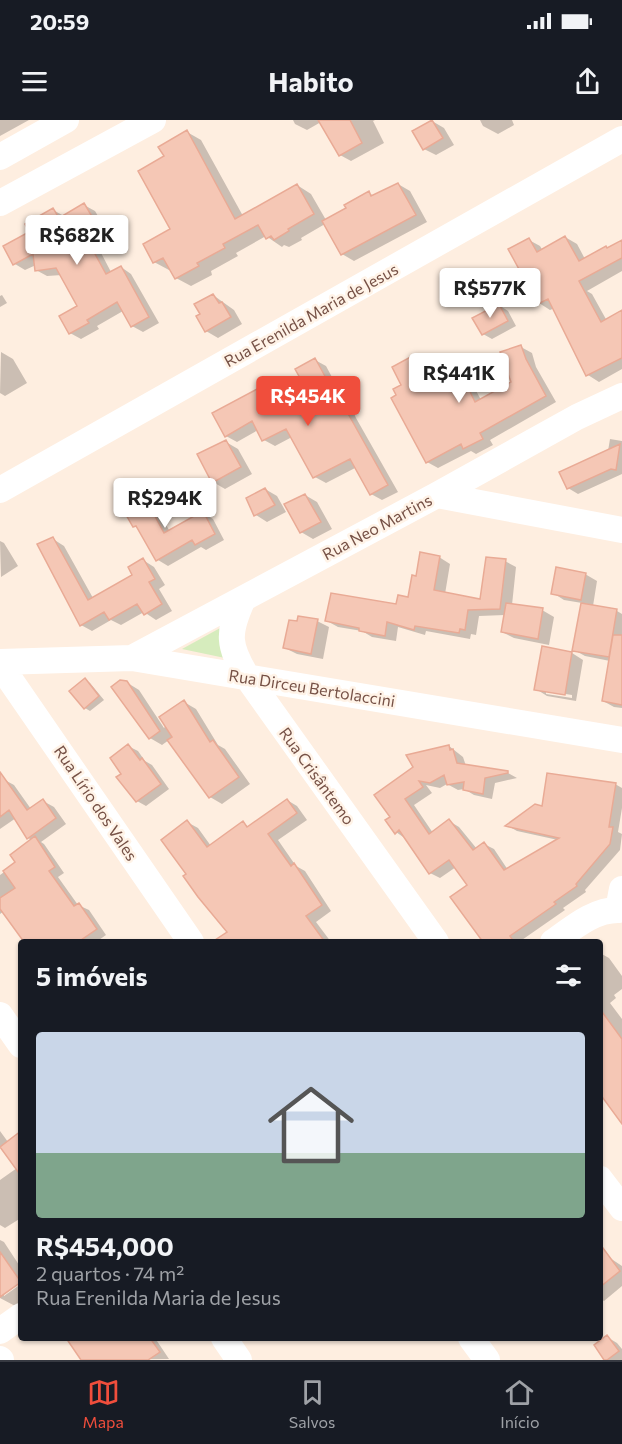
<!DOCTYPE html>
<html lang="pt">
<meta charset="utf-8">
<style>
:root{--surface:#171b24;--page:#20242c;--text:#f1f3f6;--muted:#9ea1a6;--line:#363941;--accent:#f04e3c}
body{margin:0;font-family:Commissioner,sans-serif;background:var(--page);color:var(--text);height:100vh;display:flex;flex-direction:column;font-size:22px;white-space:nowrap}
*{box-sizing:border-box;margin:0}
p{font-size:20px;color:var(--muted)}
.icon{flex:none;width:33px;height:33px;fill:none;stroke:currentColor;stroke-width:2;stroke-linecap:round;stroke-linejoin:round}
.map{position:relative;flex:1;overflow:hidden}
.details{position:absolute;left:18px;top:819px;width:585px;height:402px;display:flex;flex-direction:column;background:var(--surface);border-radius:6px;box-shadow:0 2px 4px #0004}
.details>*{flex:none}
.price{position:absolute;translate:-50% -51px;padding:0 14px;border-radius:6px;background:#fff;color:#222;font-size:20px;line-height:39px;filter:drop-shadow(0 2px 3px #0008)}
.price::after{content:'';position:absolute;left:50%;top:36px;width:18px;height:14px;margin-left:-9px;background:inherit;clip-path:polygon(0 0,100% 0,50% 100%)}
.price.on{background:var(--accent);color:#fff}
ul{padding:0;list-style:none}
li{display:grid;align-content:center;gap:12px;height:318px;padding:0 18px}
li span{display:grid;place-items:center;height:186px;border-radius:6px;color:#555}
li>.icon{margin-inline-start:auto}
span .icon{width:108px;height:108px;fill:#fffc;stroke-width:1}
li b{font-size:26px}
h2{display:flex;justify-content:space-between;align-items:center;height:72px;padding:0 18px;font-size:26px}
.status{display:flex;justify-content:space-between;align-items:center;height:42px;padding:0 30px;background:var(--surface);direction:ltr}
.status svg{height:16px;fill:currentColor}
header{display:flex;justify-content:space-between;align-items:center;height:78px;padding:0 18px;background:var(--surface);font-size:27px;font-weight:700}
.tab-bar{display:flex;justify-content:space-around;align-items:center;height:84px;border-top:2px solid var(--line);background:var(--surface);font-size:16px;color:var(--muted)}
.tab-bar a{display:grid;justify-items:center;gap:3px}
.tab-bar .on{color:var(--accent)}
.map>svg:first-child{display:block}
.green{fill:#d6ecbd}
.shadow{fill:#0003;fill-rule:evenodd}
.building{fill:#f5c7b5;stroke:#e9aa95;stroke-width:1.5}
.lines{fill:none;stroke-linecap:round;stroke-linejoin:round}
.minor{stroke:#fff;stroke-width:26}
.labels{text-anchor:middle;stroke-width:5;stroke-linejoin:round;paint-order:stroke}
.street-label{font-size:16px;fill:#765146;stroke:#fff3e7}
</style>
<div class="status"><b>20:59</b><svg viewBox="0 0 49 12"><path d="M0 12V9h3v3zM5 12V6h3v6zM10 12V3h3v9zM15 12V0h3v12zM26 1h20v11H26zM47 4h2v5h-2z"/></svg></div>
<header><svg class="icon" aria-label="menu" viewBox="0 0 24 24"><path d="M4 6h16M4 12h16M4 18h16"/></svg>Habito<svg class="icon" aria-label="share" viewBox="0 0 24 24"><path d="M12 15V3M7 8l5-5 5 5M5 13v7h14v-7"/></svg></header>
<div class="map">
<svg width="622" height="1240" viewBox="0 0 622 1240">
<rect width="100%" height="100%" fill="#feeee0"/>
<!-- green -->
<path class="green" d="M222,507l3,31 -43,-9z"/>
<!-- shadow -->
<path class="shadow" d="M0,0h29l-29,16z
M293,0h82l-2,1 11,22 -33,18 -11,-6 -19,-33 -14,8 -12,-6z
M480,0h32l2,5 -16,9 -15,-8z
M432,1l12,7 10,17 -18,10 -12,-6z
M187,12l14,8 42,76 54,-31 14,9 15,26 22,-12 21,-15 5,3 24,-12 12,7 17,31 -73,39 -12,-7 -17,-30 -24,14 1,2 -13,7 -5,-2 -2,2 -16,-11 -30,17 2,3 -27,15 1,4 -21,11 -15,-8 -5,-9 -2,1 -15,-8 18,-32 -6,-73z
M84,85l11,6 18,30 -14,8 12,23 10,-5 10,7 28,49 -16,9 -11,-6 -9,-15 -26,15 2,3 -18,10 -11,-6 9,-27 -17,-31 -15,1 -11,-6v-5l-11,5 -10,-6 16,-31 22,-23 11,6z
M565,117l12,7 8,15 37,-18v30l-35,20 5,3 15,27 15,-9v57l-23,13 -11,-7 -33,-67 -5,2 -11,-7 -10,-63 11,6 3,5z
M2,175l5,8 -7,4v-11z
M213,175l21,15 8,14 -24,14 -12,-7z
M499,185l9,6 8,15 -24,13 -9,-5z
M521,227l11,6 4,14 20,35 -66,38 3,5 -17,9 -5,-3 -33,17 -11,-6 -29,-67 18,-40 18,9 10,21 17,-8 11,6 9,17 32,-18z
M1,232l12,7 14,24 -22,13 -5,-3z
M315,240l11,6 14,26 6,3 10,23 42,74 -16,8 -11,-6 -14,-27 -31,16 -11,-6 -23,-40 -17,9 -11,-6 -6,-10 -21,12 -11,-6 33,-47 11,7 9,16 32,-17z
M610,319l12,2v33l-44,20 -10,-6 40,-37z
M226,322l12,7 14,25 -27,15 -12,-7z
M265,369l12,7 9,16 -19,10 -11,-7z
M305,375l12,7 15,27 -19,10 -12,-7z
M143,376l11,6 16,30 33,-19 10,6 11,21 -18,10 -5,-3 -33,19 -10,-6 -17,-30 -7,-4z
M53,419l11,7 29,52 41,-23 9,-15 11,7 11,18 -6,4 13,22 -16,9 -12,-8 -23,13 -10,-5 -19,11 -11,-6z
M0,421l4,2 14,23 -17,11z
M439,437l11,7 -5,30 36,6 24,-39 11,6 -4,38 30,5 12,7 -5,28 -35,-7 -12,-6 3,-17 -26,1 -3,19 -5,-1 -1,5 -44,-8 -1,4 -27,-8 -2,14 -24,-4 -10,-6 -24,-4 -11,-6 71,-15 12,-8 7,-21z
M585,454l12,7 -4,25 24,5 5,3v94l-8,-1 -11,-6 7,-40 -25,-5 -11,-6 8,-47 -18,-3 -11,-7z
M317,501l12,6 -6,32 -26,-5 -12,-6z
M572,533l11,7 -7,41 -29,-5 -11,-7zM546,571l26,4v3l-26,-4z
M85,560l5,3 14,17 -14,11 -5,-3z
M126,562l13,8 25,38 20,-26 12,7 22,36 7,4 25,35 -28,20 -12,-7 -41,-57 -7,5 -12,-7z
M128,626l10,5 7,10 7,4 17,24 -23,17 -9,-5 -14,-27z
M449,626l14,11 3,9 42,7 9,5 -22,5 -3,16 -18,-4 -10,-6 -6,1 -11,-6 -7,4 -14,-3 6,8 -18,12 19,28 16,-12 10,6 18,22 7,-5 10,5 14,21 50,-30 -41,-9 -9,-5 35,-19 72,-23 7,4v20l-4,24 4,2 -2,16 -35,40 1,2 -23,16 2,2 -46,32h-36l-14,-57 -13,-18 -16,11 -10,-5 -24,-34 -10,-7 -4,-15 -16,-22z
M3,659l11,6 17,24 12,-8 11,6 12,17 -25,18 3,2 20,29 -6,4 20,28 11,5 17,25 -10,7h-71l-21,-31 -4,3v-39l17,-12 15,-23 -4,-2 -12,-20 -16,11v-48z
M287,680l10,6 10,14 -29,20 18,26 9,5 26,40 -15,11 15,20h-99l-3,-10 -41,-58 -1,-52 11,6 13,18 32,-23 6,4z
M600,833l9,5 13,18v13l-8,6 2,3 -6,5 12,16v103l-18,-25h-4z
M0,1011l8,11 13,-9v85l-16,10 -5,-3v-45l17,-12 -17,-22z
M0,1120l4,2 17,26v13l-17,11v4l17,-12v21l-4,2 -17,-9z
M607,1136l15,10v20l-18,15 -4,-3v-37z
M607,1217l10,6 5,6v11h-16z
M72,1218h83l14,21 -87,1z"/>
<!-- building -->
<path class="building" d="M318,0h32l12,23 -23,13z
M432,0l11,18 -20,12 -11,-19z
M187,10l48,89 62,-35 17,30 -26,15 1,2 -15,9 -3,-4 -5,3 -8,-14 -35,19 2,4 -28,15 2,3 -24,13 -12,-21 -10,5 -10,-19 27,-15 -32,-58 26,-15 -6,-9z
M398,63l18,32 -75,40 -19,-34 24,-13 -2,-3 25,-14 2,5z
M84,83l19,32 -14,8 17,31 15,-8 28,51 -18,10 -14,-25 -30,18 2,3 -20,11 -10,-18 18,-10 -21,-38 -21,3 -2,-17 -20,11 -10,-19 26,-14 -4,-8 28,-16 6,10z
M565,116l14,25 27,-15 1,2 15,-8v18l-43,23 22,41 21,-12v48l-36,18 -38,-77 -10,5 -30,-55 21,-11 8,14z
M213,174l6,9 3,-1 9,15 -26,15 -9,-16 4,-2 -6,-10z
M499,184l9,17 -26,14 -10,-17z
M521,225l5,14 20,37 -66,37 3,6 -20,10 -2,-5 -35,19 -35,-65 5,-3 -3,-6 8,-4 -9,-18 24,-13 3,5 4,-3 15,31 24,-12 13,27 36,-20 -11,-30z
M315,238l17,31 3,-2 11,23 42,75 -18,10 -20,-36 -37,19 -27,-49 -24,12 -10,-20 -27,16 -13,-24 47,-25 11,20 3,-2 3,6 33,-18 -14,-25z
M226,320l15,27 -29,16 -15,-29z
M620,324l-4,26 -5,-1 -44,20 -8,-17z
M265,368l10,17 -21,11 -8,-18z
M143,374l21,39 39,-22 12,23 -20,11 -3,-5 -36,21 -20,-35 -3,1 -12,-21z
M305,374l16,28 -21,11 -16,-29z
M53,417l35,63 44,-25 -4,-8 15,-9 12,21 -6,3 13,22 -18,11 -7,-11 -28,16 -5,-8 -24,14 -43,-82z
M420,432l20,4 -6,34 46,9 6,-42 20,2 -6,50 -32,1 -3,20 -5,-1 -1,4 -44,-7 -1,4 -27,-8 -2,14 -26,-5v-3l-34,-7 6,-28 65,11 2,-9 10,2 4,-22 4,1z
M556,447l30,6 -5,27 -30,-6z
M506,483l37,5 -5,31 -37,-7z
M581,483l36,6 -8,48 -37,-6z
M298,496l20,3 -7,35 -28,-6 6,-28 8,1z
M613,515h9v70l-20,-4z
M542,526l30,6 -7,43 -31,-5z
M85,558l14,18 -15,13 -15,-18z
M120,560l7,1 33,50 -11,8 -38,-52z
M184,580l26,42 3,-2 26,37 -30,21 -42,-58 5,-3 -13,-20z
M128,624l12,16 2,-2 19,26 -25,18 -20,-25 5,-3 -11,-16z
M449,625l1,5 3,-1 4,14 51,8v2l-23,5 -2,16 -20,-4 1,-8 -17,3 -3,-10 -14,8 -11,-2 4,6 -18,12 24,35 20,-15 24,31 11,-8 20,28 55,-32 -54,-12 30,-22 7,2 5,-33 69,10 -7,44h4l-3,17 -34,40 1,2 -23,16 2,2 -46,32 4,6h-31l-33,-45 17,-12 -18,-25 -20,14 -30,-44 -4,4 -10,-14 5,-3 -16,-22 39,-28 -7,-12z
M0,652l27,38 16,-11 13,19 -29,21 -18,-29 -9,7z
M287,679l10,14 -29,21 23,32 3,-3 28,42 -16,11 19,26h-113l15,-10 -29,-35 -15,-21 3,-2 -25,-34 26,-20 20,27 36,-26 4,6z
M35,716l20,31 -6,4 25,35 5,-3 18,26 -19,13h-54l-24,-33v-11l15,-10 -12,-17 12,-9 -5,-7z
M600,889l22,30v85l-22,-30z
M21,1011v45l-21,-29z
M600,1124l20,27 -20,16z
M0,1132l21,30 -21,15z
M607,1215l12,16 -12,9h-3l-10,-15z
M66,1218h84l10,14 -12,8h-67z"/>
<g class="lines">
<!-- minor -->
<path class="minor" d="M0,37l66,-37
M0,83l153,-83
M0,370l622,-351
M437,375l185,35
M243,479c-16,35 -15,46 4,78l189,265
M132,538l305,-163 140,-78 45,-21
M0,542l132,-4 490,82
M0,545l191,277
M553,822c20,-14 40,-32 65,-32l4,-21
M0,895l21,30
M600,1059l22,29
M0,1211l21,-15
M224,1218l15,22
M471,1218l16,22
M0,1239l1,1"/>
</g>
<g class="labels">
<!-- street labels -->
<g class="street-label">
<text transform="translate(311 195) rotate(-29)" y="6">Rua Erenilda Maria de Jesus</text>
<text transform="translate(377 407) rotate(-28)" y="6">Rua Neo Martins</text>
<text transform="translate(312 568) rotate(9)" y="6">Rua Dirceu Bertolaccini</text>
<text transform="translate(317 656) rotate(54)" y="6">Rua Crisântemo</text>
<text transform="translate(96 683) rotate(56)" y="6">Rua Lírio dos Vales</text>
</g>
</g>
</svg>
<b class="price" style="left:77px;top:146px">R$682K</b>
<b class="price" style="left:490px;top:199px">R$577K</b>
<b class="price" style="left:459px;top:284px">R$441K</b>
<b class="price on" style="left:308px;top:307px">R$454K</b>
<b class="price" style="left:165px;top:409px">R$294K</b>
<section class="details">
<h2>5 imóveis<svg class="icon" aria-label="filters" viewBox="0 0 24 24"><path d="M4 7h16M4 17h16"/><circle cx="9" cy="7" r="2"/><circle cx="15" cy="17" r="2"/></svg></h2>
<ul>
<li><span style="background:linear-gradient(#c9d6e8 65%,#7fa58c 0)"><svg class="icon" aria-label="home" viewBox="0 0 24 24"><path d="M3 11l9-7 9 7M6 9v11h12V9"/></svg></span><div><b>R$454,000</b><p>2 quartos · 74 m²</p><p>Rua Erenilda Maria de Jesus</p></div></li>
</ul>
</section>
</div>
<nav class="tab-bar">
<a class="on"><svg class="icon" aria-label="map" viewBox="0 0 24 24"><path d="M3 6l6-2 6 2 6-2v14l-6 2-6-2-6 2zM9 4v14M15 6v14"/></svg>Mapa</a>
<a><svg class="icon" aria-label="saved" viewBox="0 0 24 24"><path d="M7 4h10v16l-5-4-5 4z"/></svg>Salvos</a>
<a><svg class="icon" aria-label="home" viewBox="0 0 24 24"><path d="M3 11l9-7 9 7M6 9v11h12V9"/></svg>Início</a>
</nav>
